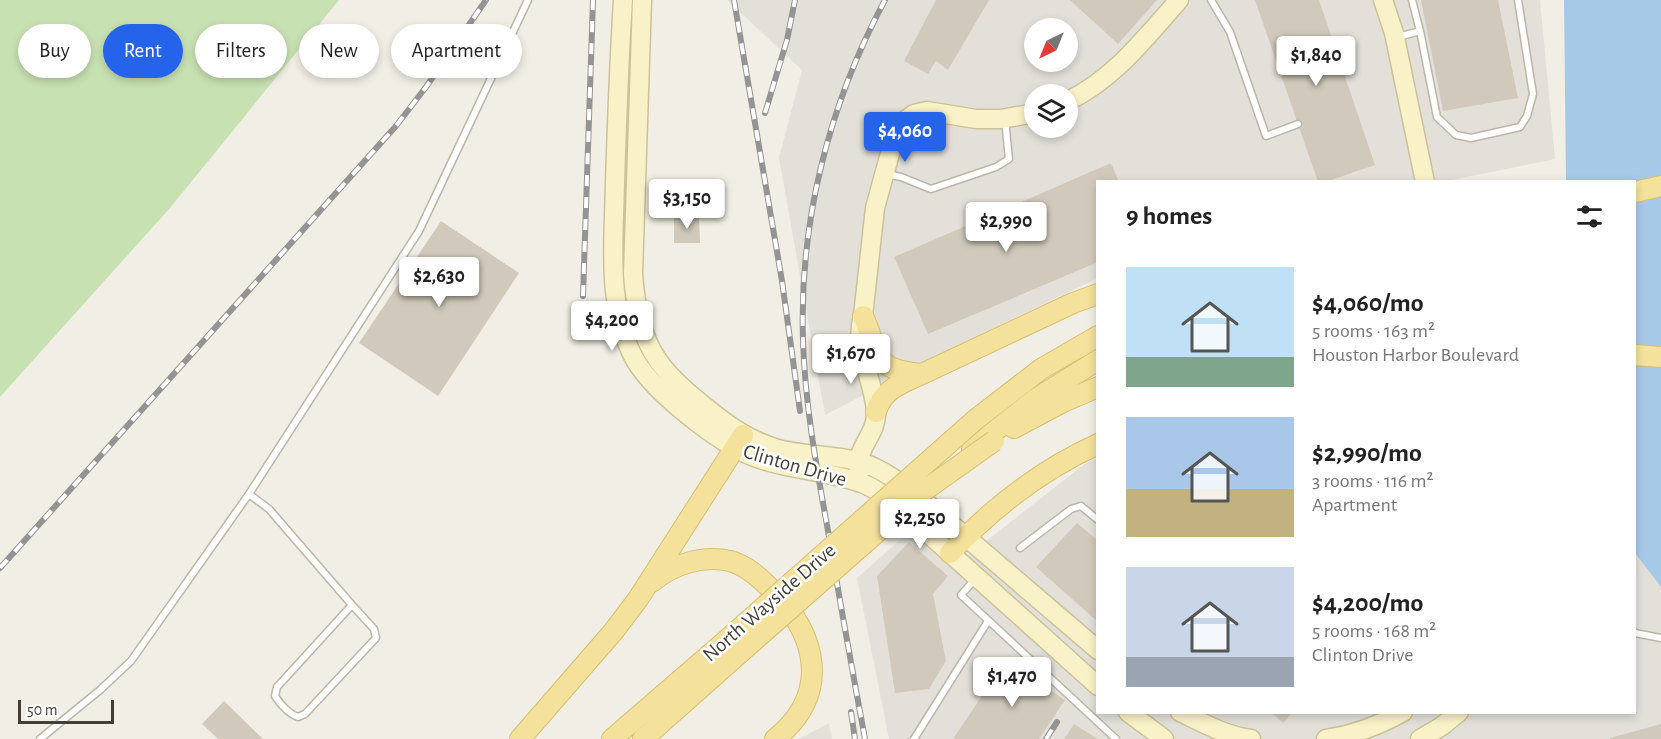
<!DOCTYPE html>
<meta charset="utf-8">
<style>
:root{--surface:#fff;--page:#f2f2f2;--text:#222;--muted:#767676;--accent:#2563eb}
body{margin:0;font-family:"Alegreya Sans",sans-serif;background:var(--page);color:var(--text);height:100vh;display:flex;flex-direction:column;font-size:22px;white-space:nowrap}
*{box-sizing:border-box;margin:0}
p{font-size:20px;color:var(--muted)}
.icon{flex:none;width:33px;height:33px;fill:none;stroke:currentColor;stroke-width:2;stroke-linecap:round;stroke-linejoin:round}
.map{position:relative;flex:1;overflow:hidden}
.drawer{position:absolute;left:1096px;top:180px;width:540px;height:534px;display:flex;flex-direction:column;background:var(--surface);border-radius:0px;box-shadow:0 3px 9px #0003}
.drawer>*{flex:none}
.banner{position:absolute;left:18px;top:24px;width:570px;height:54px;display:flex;gap:12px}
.needle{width:39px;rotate:223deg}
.fabs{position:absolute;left:1024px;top:18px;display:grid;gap:12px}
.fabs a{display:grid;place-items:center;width:54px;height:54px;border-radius:50%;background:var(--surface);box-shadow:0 3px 9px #0003;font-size:30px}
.scale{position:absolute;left:18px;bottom:15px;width:96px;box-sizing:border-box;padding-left:6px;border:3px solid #433e36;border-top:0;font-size:16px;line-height:21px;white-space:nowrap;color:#433e36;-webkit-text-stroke:4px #fff;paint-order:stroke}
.price{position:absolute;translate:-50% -51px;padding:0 14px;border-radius:6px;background:#fff;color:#222;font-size:20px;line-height:39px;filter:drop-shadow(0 2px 3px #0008)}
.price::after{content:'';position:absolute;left:50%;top:36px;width:18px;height:14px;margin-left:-9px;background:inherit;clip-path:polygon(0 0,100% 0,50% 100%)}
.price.selected{background:var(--accent);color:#fff}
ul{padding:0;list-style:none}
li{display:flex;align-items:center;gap:18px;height:150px;padding:0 30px}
li span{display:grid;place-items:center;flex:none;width:168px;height:120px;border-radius:0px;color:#555}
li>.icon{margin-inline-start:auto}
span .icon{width:72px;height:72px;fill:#fffc;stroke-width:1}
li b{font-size:26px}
h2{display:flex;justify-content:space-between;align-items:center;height:72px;padding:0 30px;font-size:26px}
.tag{padding:0 21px;border-radius:27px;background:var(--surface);box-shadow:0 3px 9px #0003;font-size:21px;line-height:54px}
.tag.selected{background:var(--accent);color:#fff}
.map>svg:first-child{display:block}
.industrial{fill:#e3e0da;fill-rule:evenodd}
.green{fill:#c8e1b2}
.water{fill:#a7c9e8}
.building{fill:#d1cabc}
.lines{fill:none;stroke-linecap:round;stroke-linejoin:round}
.lane-casing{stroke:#bbb6a9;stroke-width:9}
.secondary-casing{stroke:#ccc299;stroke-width:21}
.primary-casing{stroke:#d7bf6d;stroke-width:22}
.lane{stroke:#fff;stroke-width:6}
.secondary{stroke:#f9f1c7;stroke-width:18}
.primary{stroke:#f4e19b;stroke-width:20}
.rail-casing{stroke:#949494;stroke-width:6}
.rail{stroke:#fff;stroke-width:4;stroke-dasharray:11;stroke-linecap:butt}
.primary-bridge-casing{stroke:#d7bf6d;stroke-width:22;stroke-linecap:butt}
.primary-bridge{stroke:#f4e19b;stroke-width:20}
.labels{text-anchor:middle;stroke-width:5;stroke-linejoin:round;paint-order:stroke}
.street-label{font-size:21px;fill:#433e36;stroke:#fff}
</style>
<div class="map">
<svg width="1661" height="739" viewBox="0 0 1661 739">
<rect width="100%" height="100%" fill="#f1eee5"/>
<!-- industrial -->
<path class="industrial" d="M727,0h813l15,159 -113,23h-344v96l-115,55 -158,82 -46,-257 23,-88zM1035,28h33v34h-33zM1035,94h33v34h-33z
M1098,458v254h537v-159l26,34v152h-772l-32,-161 54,-48 42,37 133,-104z
M829,723l3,16h-33z"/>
<!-- green -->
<path class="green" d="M0,0h339l-169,208 -170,189z"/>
<!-- water -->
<path class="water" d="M1564,0h97v587l-26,-34v-371l-69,-1z"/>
<!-- building -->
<path class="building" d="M936,0h53l-41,70 -12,-9 -8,13 -24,-13z
M1070,0h87l-39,44z
M1255,0h64l56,165 -50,17h-7z
M1421,0h77l20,98 -75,13z
M1111,163l8,19h-21v80l-170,72 -34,-77z
M674,217h25l1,26h-26z
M441,221l78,52 -81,123 -79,-53z
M1077,523l21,18v81l-62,-55z
M909,542l39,34 -15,18 13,67 -17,28 -34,4 -18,-117z
M1006,660l59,40 -26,39h-86z
M224,701l39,38h-45l-16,-15z
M1271,712h22l-10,11z
M1074,724l24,15h-34z
M1661,724v15h-51v-1z"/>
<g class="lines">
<!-- lane casing -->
<g class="lane-casing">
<path id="lane" d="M1211,0l19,32 36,104 32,-12
M1412,0l8,31
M1398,37l22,-6 17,86 19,18 15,3 49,-11 7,-11 6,-22 -15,-94
M887,174l14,3 30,12 65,-22 13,-8 -4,-39
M249,494l20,15 83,96 -75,82 -2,9c5,8 14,18 23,21l7,-3 71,-76 -2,-9 -22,-24
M1020,548l51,-39 10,-3 17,14
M975,579l-14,16 155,144
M1635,633l26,5
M40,739l60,-49 31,-29 118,-167 170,-263 109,-231
M914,739l74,-118"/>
</g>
<!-- secondary casing -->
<g class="secondary-casing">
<path id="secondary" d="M623,0c-4,61 -6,121 -8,182 -1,59 -9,120 18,174 16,32 73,76 104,93 40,22 86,19 127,35 10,4 19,11 28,17l206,185
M642,0l-9,274c5,68 22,94 75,135 21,17 41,31 67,39 27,8 55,6 82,13 19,5 36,17 53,28l188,161
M1383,0l11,33 31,149
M1068,101c47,-23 77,-63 111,-101
M859,473c-4,-27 18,-37 17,-61 -2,-33 -23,-62 -13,-96l12,-108 20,-73 8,-13 11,-8 13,-3 49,8h25l34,-6
M1128,712l36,27
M1180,712c23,11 46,24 71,27
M1326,739c28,-4 52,-13 77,-27
M1420,739l22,-13 17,-14"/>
</g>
<!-- primary casing -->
<g class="primary-casing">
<path id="primary" d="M1635,192l26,-6
M863,316c18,39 7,53 59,58l151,-71 25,-9
M1635,355l26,2
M876,412c6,-23 27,-29 46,-38
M975,420l66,-51 57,-33
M1014,428l49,-26 35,-15
M972,449l62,-49 64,-40
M950,553c43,-46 91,-83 148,-109
M652,582c21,-18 51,-27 78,-21 16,4 30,17 41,28 47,46 60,105 4,150
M520,739l93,-107 25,-33 105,-164
M612,739l118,-102
M643,739l98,-87"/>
</g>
<!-- lane -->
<use href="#lane" class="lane"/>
<!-- secondary -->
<use href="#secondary" class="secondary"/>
<!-- primary -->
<use href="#primary" class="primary"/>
<!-- rail casing -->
<g class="rail-casing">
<path id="rail" d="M734,0l48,281 18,130
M765,113l22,-73 8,-40
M583,296l10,-296
M0,568l396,-442 30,-39 60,-87
M851,712l4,27
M865,739c-12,-65 -24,-131 -35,-197 -12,-67 -25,-134 -27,-202 -4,-118 26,-236 82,-340
M1046,739l11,-17"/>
</g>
<!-- rail -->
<use href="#rail" class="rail"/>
<!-- primary-bridge casing -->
<g class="primary-bridge-casing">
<path id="primary-bridge" d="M730,637l245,-217
M741,652l184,-162 69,-49"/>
</g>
<!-- primary-bridge -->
<use href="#primary-bridge" class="primary-bridge"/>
</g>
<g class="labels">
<!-- street labels -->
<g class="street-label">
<text transform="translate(795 465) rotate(16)" y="7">Clinton Drive</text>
<text transform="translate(769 602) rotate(-41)" y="7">North Wayside Drive</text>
</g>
</g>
</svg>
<div class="fabs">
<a><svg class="needle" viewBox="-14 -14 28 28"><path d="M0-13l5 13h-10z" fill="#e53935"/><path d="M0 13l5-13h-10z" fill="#767676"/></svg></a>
<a><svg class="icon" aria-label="layers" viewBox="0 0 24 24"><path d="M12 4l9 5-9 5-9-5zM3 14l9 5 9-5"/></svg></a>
</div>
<div class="scale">50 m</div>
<b class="price" style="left:1316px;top:87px">$1,840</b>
<b class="price selected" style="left:905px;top:163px">$4,060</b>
<b class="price" style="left:687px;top:230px">$3,150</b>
<b class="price" style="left:1006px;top:253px">$2,990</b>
<b class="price" style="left:439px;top:308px">$2,630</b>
<b class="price" style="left:612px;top:352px">$4,200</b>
<b class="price" style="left:851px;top:385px">$1,670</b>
<b class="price" style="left:920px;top:550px">$2,250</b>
<b class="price" style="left:1012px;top:708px">$1,470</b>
<div class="banner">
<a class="tag">Buy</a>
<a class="tag selected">Rent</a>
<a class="tag">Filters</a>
<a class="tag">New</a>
<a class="tag">Apartment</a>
</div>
<section class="drawer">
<h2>9 homes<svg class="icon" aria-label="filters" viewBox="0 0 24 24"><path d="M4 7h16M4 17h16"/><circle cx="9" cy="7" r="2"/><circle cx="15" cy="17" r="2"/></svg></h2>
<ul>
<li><span style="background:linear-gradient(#bfe0f5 75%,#7fa58c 0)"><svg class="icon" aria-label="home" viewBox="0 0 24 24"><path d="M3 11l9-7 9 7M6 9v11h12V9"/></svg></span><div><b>$4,060/mo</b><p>5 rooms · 163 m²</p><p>Houston Harbor Boulevard</p></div></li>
<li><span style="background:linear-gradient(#a9c7e8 60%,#c2b280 0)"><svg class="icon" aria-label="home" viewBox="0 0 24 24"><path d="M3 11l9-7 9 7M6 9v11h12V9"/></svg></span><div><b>$2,990/mo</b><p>3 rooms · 116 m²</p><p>Apartment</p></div></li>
<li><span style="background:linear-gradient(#c9d6e8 75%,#9aa5b1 0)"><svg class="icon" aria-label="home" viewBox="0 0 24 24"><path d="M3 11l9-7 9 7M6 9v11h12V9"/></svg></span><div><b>$4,200/mo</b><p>5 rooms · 168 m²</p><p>Clinton Drive</p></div></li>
</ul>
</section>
</div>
